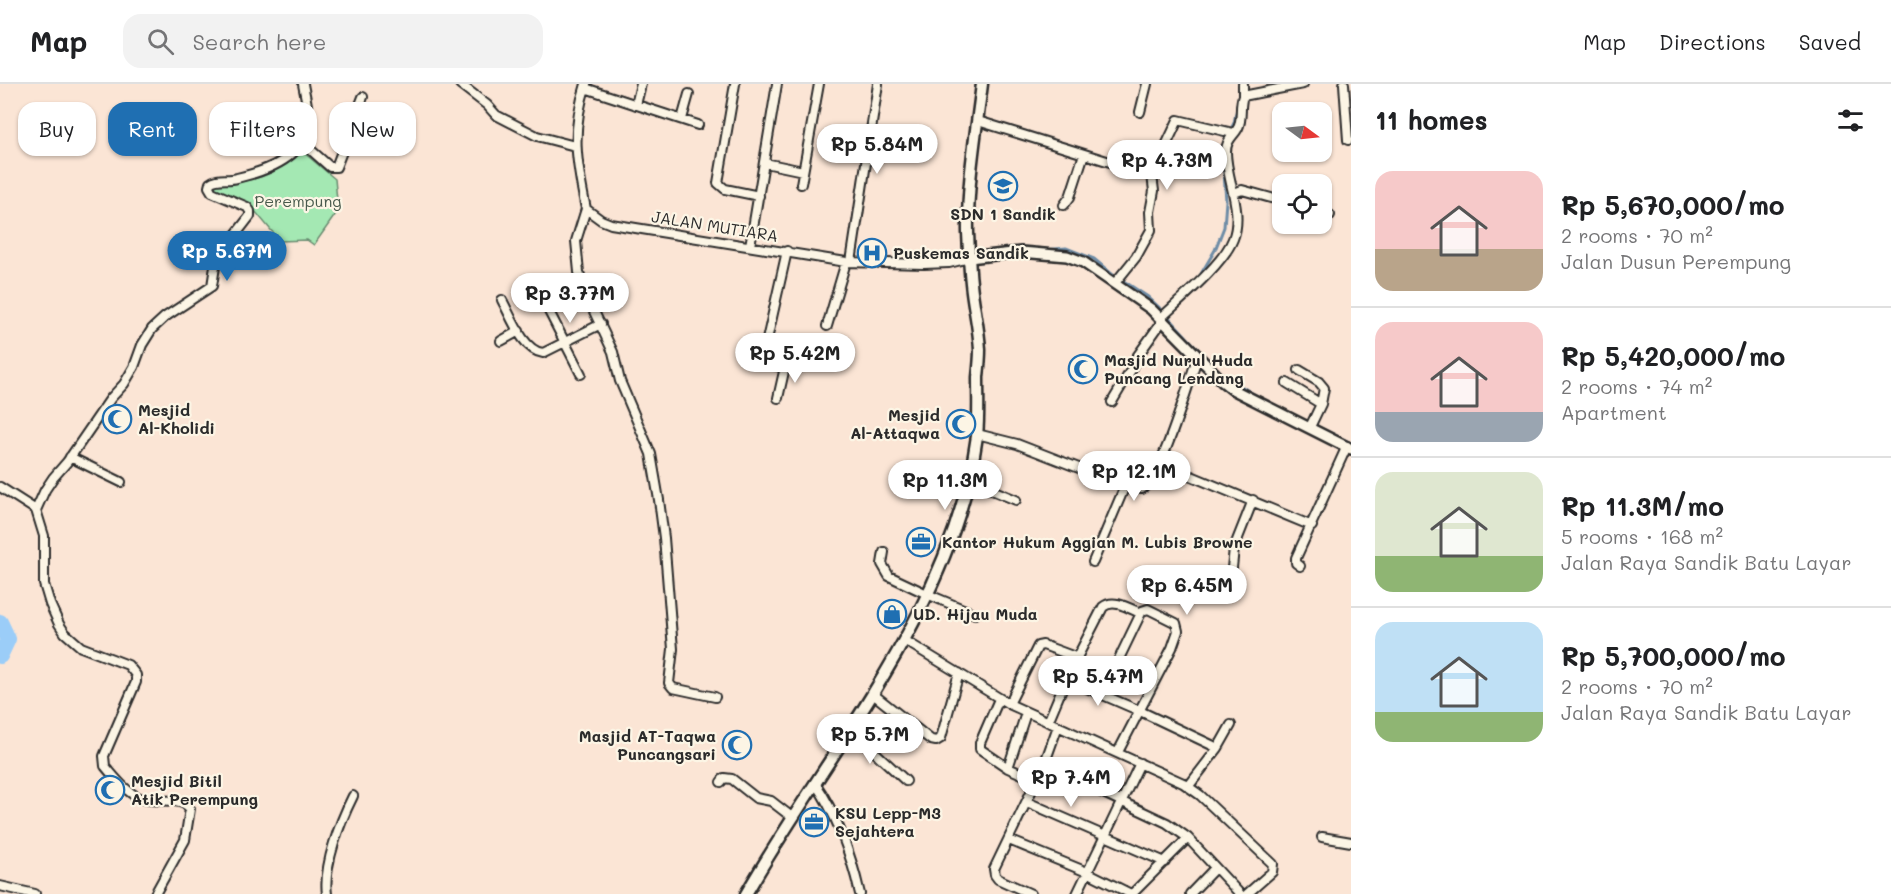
<!DOCTYPE html>
<meta charset="utf-8">
<style>
:root{--surface:#fff;--page:#f2f2f2;--text:#202124;--muted:#757577;--line:#e0e0e0;--accent:#1f6fb2}
body{margin:0;font-family:Mali,sans-serif;background:var(--page);color:var(--text);height:100vh;display:flex;flex-direction:column;font-size:22px;white-space:nowrap}
*{box-sizing:border-box;margin:0}
p{font-size:20px;color:var(--muted)}
.icon{flex:none;width:33px;height:33px;fill:none;stroke:currentColor;stroke-width:2;stroke-linecap:round;stroke-linejoin:round}
.map{position:relative;flex:1;overflow:hidden}
.side{display:flex;flex-direction:column;background:var(--surface);width:540px}
.side>*{flex:none}
.hud{position:absolute;left:18px;top:18px;width:570px;height:54px;display:flex;gap:12px}
.needle{width:39px;rotate:105deg}
.buttons{position:absolute;left:1272px;top:18px;display:grid;gap:12px}
.buttons a{display:grid;place-items:center;width:60px;height:60px;border-radius:12px;background:var(--surface);box-shadow:0 2px 4px #0004;font-size:30px}
.price{position:absolute;translate:-50% -51px;padding:0 14px;border-radius:21px;background:#fff;color:#222;font-size:20px;line-height:39px;filter:drop-shadow(0 2px 3px #0008)}
.price::after{content:'';position:absolute;left:50%;top:36px;width:18px;height:14px;margin-left:-9px;background:inherit;clip-path:polygon(0 0,100% 0,50% 100%)}
.price.current{background:var(--accent);color:#fff}
ul{padding:0;list-style:none}
li{display:flex;align-items:center;gap:18px;height:150px;padding:0 24px}
li+li{border-top:2px solid var(--line)}
li span{display:grid;place-items:center;flex:none;width:168px;height:120px;border-radius:18px;color:#555}
li>.icon{margin-inline-start:auto}
span .icon{width:72px;height:72px;fill:#fffc;stroke-width:1}
li b{font-size:26px}
h2{display:flex;justify-content:space-between;align-items:center;height:72px;padding:0 24px;font-size:26px}
.chip{padding:0 21px;border-radius:18px;background:var(--surface);box-shadow:0 2px 4px #0004;font-size:21px;line-height:54px}
.chip.current{background:var(--accent);color:#fff}
header{display:flex;align-items:center;gap:36px;box-sizing:border-box;height:84px;padding:0 30px;background:var(--surface);border-bottom:2px solid var(--line)}
header strong{font-size:28px}
nav{display:flex;gap:33px;margin-inline-start:auto;font-size:21px}
.search{width:420px;height:54px;background:var(--page);display:flex;align-items:center;gap:15px;box-sizing:border-box;padding:0 21px;border-radius:18px;color:var(--muted);font-size:22px}
main{display:flex;flex:1;min-height:0}
.map>svg:first-child{display:block}
.green{fill:#a4e8b3;stroke:#688a6f;stroke-width:1.5}
.lines{fill:none;stroke-linecap:round;stroke-linejoin:round}
.stream{stroke:#6e8ca6;stroke-width:3}
.river{stroke:#9bcdf8;stroke-width:16}
.minor-casing{stroke:#2b2b2b;stroke-width:12}
.tertiary-casing{stroke:#2b2b2b;stroke-width:14}
.secondary-casing{stroke:#2b2b2b;stroke-width:15}
.minor{stroke:#fcf5e5;stroke-width:8}
.tertiary{stroke:#fcf5e5;stroke-width:9}
.secondary{stroke:#fcf5e5;stroke-width:10}
.labels{text-anchor:middle;stroke-width:4.5;stroke-linejoin:round;paint-order:stroke}
.park-label{font-size:16px;fill:#495a4d;stroke:#fcf5e5}
.poi-label{font-size:16px;font-weight:bold;fill:#2b2b2b;stroke:#fcf5e5;text-anchor:start}
.street-label{font-size:16px;fill:#2b2b2b;stroke:#fcf5e5}
</style>
<header>
<strong>Map</strong>
<div class="search"><svg class="icon" aria-label="search" viewBox="0 0 24 24"><circle cx="10" cy="10" r="6"/><path d="M15 15l6 6"/></svg>Search here</div>
<nav><a>Map</a><a>Directions</a><a>Saved</a></nav>
</header>
<main>
<div class="map">
<svg width="1351" height="810" viewBox="0 0 1351 810">
<rect width="100%" height="100%" fill="#fbe5d5"/>
<filter id="ink" filterUnits="userSpaceOnUse"><feTurbulence type="fractalNoise" baseFrequency=".0167" numOctaves="2"/><feDisplacementMap in="SourceGraphic" scale="12" xChannelSelector="R" yChannelSelector="G"/><feConvolveMatrix kernelMatrix="1 2 1 2 8 2 1 2 1" color-interpolation-filters="sRGB"/></filter>
<g filter="url(#ink)">
<!-- green -->
<path class="green" d="M302,67l33,28 3,32 -24,34 -7,-5 -27,1 -30,-36 -34,-14 -3,-3 1,-3c40,-4 58,-7 88,-34z"/>
<g class="lines">
<!-- stream -->
<path class="stream" d="M1044,166l22,-2 28,11 19,16
M1198,195l17,-29 9,-23 2,-26 -4,-54 12,-24 6,-31
M1122,196l26,17 15,14
M1186,206l-23,21 45,49
M1216,286l42,27
M1294,331l57,28"/>
<!-- river -->
<path class="river" d="M0,538l8,17 -8,17"/>
<!-- minor casing -->
<g class="minor-casing">
<path id="minor" d="M460,0l27,21 9,10 41,21 38,10
M586,0c-15,48 -10,76 0,125l15,11 10,4 235,38 78,2 25,-1 20,-5
M735,0l-17,99 7,6 34,7
M1344,0l4,56
M585,4l113,37
M1243,12v-12
M636,21l5,-21
M1140,28l7,-28
M682,35l7,-25
M978,37l174,54
M303,59l27,24h6l27,-70
M765,79l38,8
M801,100l18,-100
M1234,109l8,-3 40,11
M1064,121l6,-8 14,-43
M586,125l-10,32 3,31 4,16 30,64 7,29 31,73 8,46 5,38 9,111 -4,34 4,5 42,9
M1322,129l8,2
M750,162l27,-162
M851,178l27,-178
M1115,199l21,-26 15,-27 -1,-18 4,-21 -2,-16 26,-55 55,13
M536,202l45,88
M502,216c9,16 21,51 41,53l58,-29
M1161,234c20,-19 63,-55 72,-79 11,-28 -7,-60 -7,-87 0,-12 7,-15 12,-24 5,-10 1,-22 5,-32l60,-12
M827,242l19,-64
M501,257l18,-10
M1299,286l20,12 5,6 -3,16 -11,23
M1287,299l34,21
M778,314l7,-31 -17,-3 -4,-5v-6l23,-102
M1112,318l19,-32 5,-12 27,-38
M977,350l40,10 108,42 17,3c21,-14 46,-106 56,-133
M70,373l51,25
M1162,375l27,16 123,51
M968,396l48,20
M0,403l36,23
M884,468l-2,12 7,12 38,18 48,20
M1093,478l32,-76
M1300,482l-4,-3v-5l51,-112
M1229,493l3,-9 2,-20 19,-48
M904,556l105,64 174,79 17,12 73,69 -1,8 -25,22
M1066,595l74,32 78,37
M873,610l58,46 5,1 5,-3 18,-65
M1102,610l40,-83 6,-2 28,14 2,8 -6,17 -54,104
M999,615l-19,44v6l28,19 28,12
M1009,620l29,-58 5,-1 35,13
M1048,638l18,-43 37,-72c10,-9 26,1 37,6
M850,645l56,52
M1044,681l123,58 21,15 52,56
M1008,684l18,-55
M721,698l3,-4 8,1 24,19 15,3 22,17
M815,699c23,33 36,72 45,111
M1188,703l30,-39 13,-23
M1027,718l138,60
M1322,753l29,5
M1009,756l78,32 44,22
M0,802l35,8
M155,810l30,-54 5,-31c-9,-14 -36,-5 -50,-11 -13,-5 -26,-21 -35,-32l-1,-10 32,-74v-7l-8,-10 -47,-18 -16,-14 -6,-9 -9,-20 -6,-20v-48l-8,-26 9,-20 8,-12 14,-16 44,-64 13,-14 10,-17 8,-22 10,-16 13,-12 47,-31 4,-26 34,-44v-5l-3,-4 -35,-15 -3,-5 1,-4c7,-6 18,-2 27,-5 30,-7 70,-21 71,-57 1,-12 -3,-25 -5,-37
M327,810c-4,-28 13,-72 26,-98
M1031,810l-33,-15 -3,-4 -1,-6 50,-104 14,-39
M1077,810l63,-131
M1132,810l56,-56
M1190,810l25,-26"/>
</g>
<!-- tertiary casing -->
<g class="tertiary-casing">
<path id="tertiary" d="M969,174l52,-6 46,4 16,6 68,47 72,73 9,7 119,60"/>
</g>
<!-- secondary casing -->
<g class="secondary-casing">
<path id="secondary" d="M746,810c84,-147 207,-284 231,-458 2,-19 1,-39 1,-59 1,-9 2,-18 2,-27 -1,-22 -7,-45 -9,-67 -2,-17 -2,-34 -3,-50 -1,-49 8,-100 14,-149"/>
</g>
<!-- minor -->
<use href="#minor" class="minor"/>
<!-- tertiary -->
<use href="#tertiary" class="tertiary"/>
<!-- secondary -->
<use href="#secondary" class="secondary"/>
</g>
</g>
<!-- icons -->
<defs>
<g id="school-ring" transform="scale(1.5)"><circle r="9.5" fill="#fcf5e5" stroke="#1f6fb2" stroke-width="1.5"/><path d="M0-5L7-2L0 1L-7-2ZM-4 1L0 2.5L4 1V4Q0 6-4 4Z" fill="#1f6fb2"/></g>
<g id="hospital-ring" transform="scale(1.5)"><circle r="9.5" fill="#fcf5e5" stroke="#1f6fb2" stroke-width="1.5"/><path d="M-5-5h3v3.5h4V-5h3V5h-3V1.5h-4V5h-3Z" fill="#1f6fb2"/></g>
<g id="mosque-ring" transform="scale(1.5)"><circle r="9.5" fill="#fcf5e5" stroke="#1f6fb2" stroke-width="1.5"/><path d="M3.5-4.9A6 6 0 1 0 3.5 4.9A5 5 0 1 1 3.5-4.9Z" fill="#1f6fb2"/></g>
<g id="office-ring" transform="scale(1.5)"><circle r="9.5" fill="#fcf5e5" stroke="#1f6fb2" stroke-width="1.5"/><path d="M-6-3h4V-5.5h4V-3h4V5H-6ZM-1-4.5V-3h2v-1.5ZM-6 0V1H6V0Z" fill="#1f6fb2"/></g>
<g id="shop-ring" transform="scale(1.5)"><circle r="9.5" fill="#fcf5e5" stroke="#1f6fb2" stroke-width="1.5"/><path d="M-5-2.5h2.3a2.7 3.5 0 0 1 5.4 0H5L5.5 6h-11ZM-1.5-2.5h3a1.5 2.3 0 0 0-3 0Z" fill="#1f6fb2"/></g>
</defs>
<g fill-rule="evenodd">
<use href="#school-ring" x="1003" y="102"/>
<use href="#hospital-ring" x="872" y="169"/>
<use href="#mosque-ring" x="1083" y="285"/>
<use href="#mosque-ring" x="117" y="335"/>
<use href="#mosque-ring" x="961" y="340"/>
<use href="#office-ring" x="921" y="458"/>
<use href="#shop-ring" x="892" y="530"/>
<use href="#mosque-ring" x="737" y="661"/>
<use href="#mosque-ring" x="110" y="706"/>
<use href="#office-ring" x="814" y="738"/>
</g>
<g class="labels">
<!-- park labels -->
<g class="park-label">
<text x="298" y="123">Perempung</text>
</g>
<!-- poi labels -->
<g class="poi-label">
<text x="1003" y="136" text-anchor="middle">SDN 1 Sandik</text>
<text x="893" y="175">Puskemas Sandik</text>
<text x="1104" y="282">Masjid Nurul Huda<tspan x="1104" dy="18">Puncang Lendang</tspan></text>
<text x="138" y="332">Mesjid<tspan x="138" dy="18">Al-Kholidi</tspan></text>
<text x="940" y="337" text-anchor="end">Mesjid<tspan x="940" dy="18">Al-Attaqwa</tspan></text>
<text x="942" y="464">Kantor Hukum Aggian M. Lubis Browne</text>
<text x="913" y="536">UD. Hijau Muda</text>
<text x="716" y="658" text-anchor="end">Masjid AT-Taqwa<tspan x="716" dy="18">Puncangsari</tspan></text>
<text x="131" y="703">Mesjid Bitil<tspan x="131" dy="18">Atik Perempung</tspan></text>
<text x="835" y="735">KSU Lepp-M3<tspan x="835" dy="18">Sejahtera</tspan></text>
</g>
<!-- street labels -->
<g class="street-label">
<text transform="translate(715 142) rotate(9)" y="6">JALAN MUTIARA</text>
</g>
</g>
</svg>
<div class="buttons">
<a><svg class="needle" viewBox="-14 -14 28 28"><path d="M0-13l5 13h-10z" fill="#e53935"/><path d="M0 13l5-13h-10z" fill="#757577"/></svg></a>
<a><svg class="icon" aria-label="locate" viewBox="0 0 24 24"><circle cx="12" cy="12" r="6"/><path d="M12 2v4M12 18v4M2 12h4M18 12h4"/></svg></a>
</div>
<b class="price" style="left:877px;top:91px">Rp 5.84M</b>
<b class="price" style="left:1167px;top:107px">Rp 4.73M</b>
<b class="price current" style="left:227px;top:198px">Rp 5.67M</b>
<b class="price" style="left:570px;top:240px">Rp 3.77M</b>
<b class="price" style="left:795px;top:300px">Rp 5.42M</b>
<b class="price" style="left:1134px;top:418px">Rp 12.1M</b>
<b class="price" style="left:945px;top:427px">Rp 11.3M</b>
<b class="price" style="left:1187px;top:532px">Rp 6.45M</b>
<b class="price" style="left:1098px;top:623px">Rp 5.47M</b>
<b class="price" style="left:870px;top:681px">Rp 5.7M</b>
<b class="price" style="left:1071px;top:724px">Rp 7.4M</b>
<div class="hud">
<a class="chip">Buy</a>
<a class="chip current">Rent</a>
<a class="chip">Filters</a>
<a class="chip">New</a>
</div>
</div>
<section class="side">
<h2>11 homes<svg class="icon" aria-label="filters" viewBox="0 0 24 24"><path d="M4 7h16M4 17h16"/><circle cx="9" cy="7" r="2"/><circle cx="15" cy="17" r="2"/></svg></h2>
<ul>
<li><span style="background:linear-gradient(#f6c9c9 65%,#b9a48a 0)"><svg class="icon" aria-label="home" viewBox="0 0 24 24"><path d="M3 11l9-7 9 7M6 9v11h12V9"/></svg></span><div><b>Rp 5,670,000/mo</b><p>2 rooms · 70 m²</p><p>Jalan Dusun Perempung</p></div></li>
<li><span style="background:linear-gradient(#f6c9c9 75%,#9aa5b1 0)"><svg class="icon" aria-label="home" viewBox="0 0 24 24"><path d="M3 11l9-7 9 7M6 9v11h12V9"/></svg></span><div><b>Rp 5,420,000/mo</b><p>2 rooms · 74 m²</p><p>Apartment</p></div></li>
<li><span style="background:linear-gradient(#dfe7d0 70%,#8fb573 0)"><svg class="icon" aria-label="home" viewBox="0 0 24 24"><path d="M3 11l9-7 9 7M6 9v11h12V9"/></svg></span><div><b>Rp 11.3M/mo</b><p>5 rooms · 168 m²</p><p>Jalan Raya Sandik Batu Layar</p></div></li>
<li><span style="background:linear-gradient(#bfe0f5 75%,#8fb573 0)"><svg class="icon" aria-label="home" viewBox="0 0 24 24"><path d="M3 11l9-7 9 7M6 9v11h12V9"/></svg></span><div><b>Rp 5,700,000/mo</b><p>2 rooms · 70 m²</p><p>Jalan Raya Sandik Batu Layar</p></div></li>
</ul>
</section>
</main>
